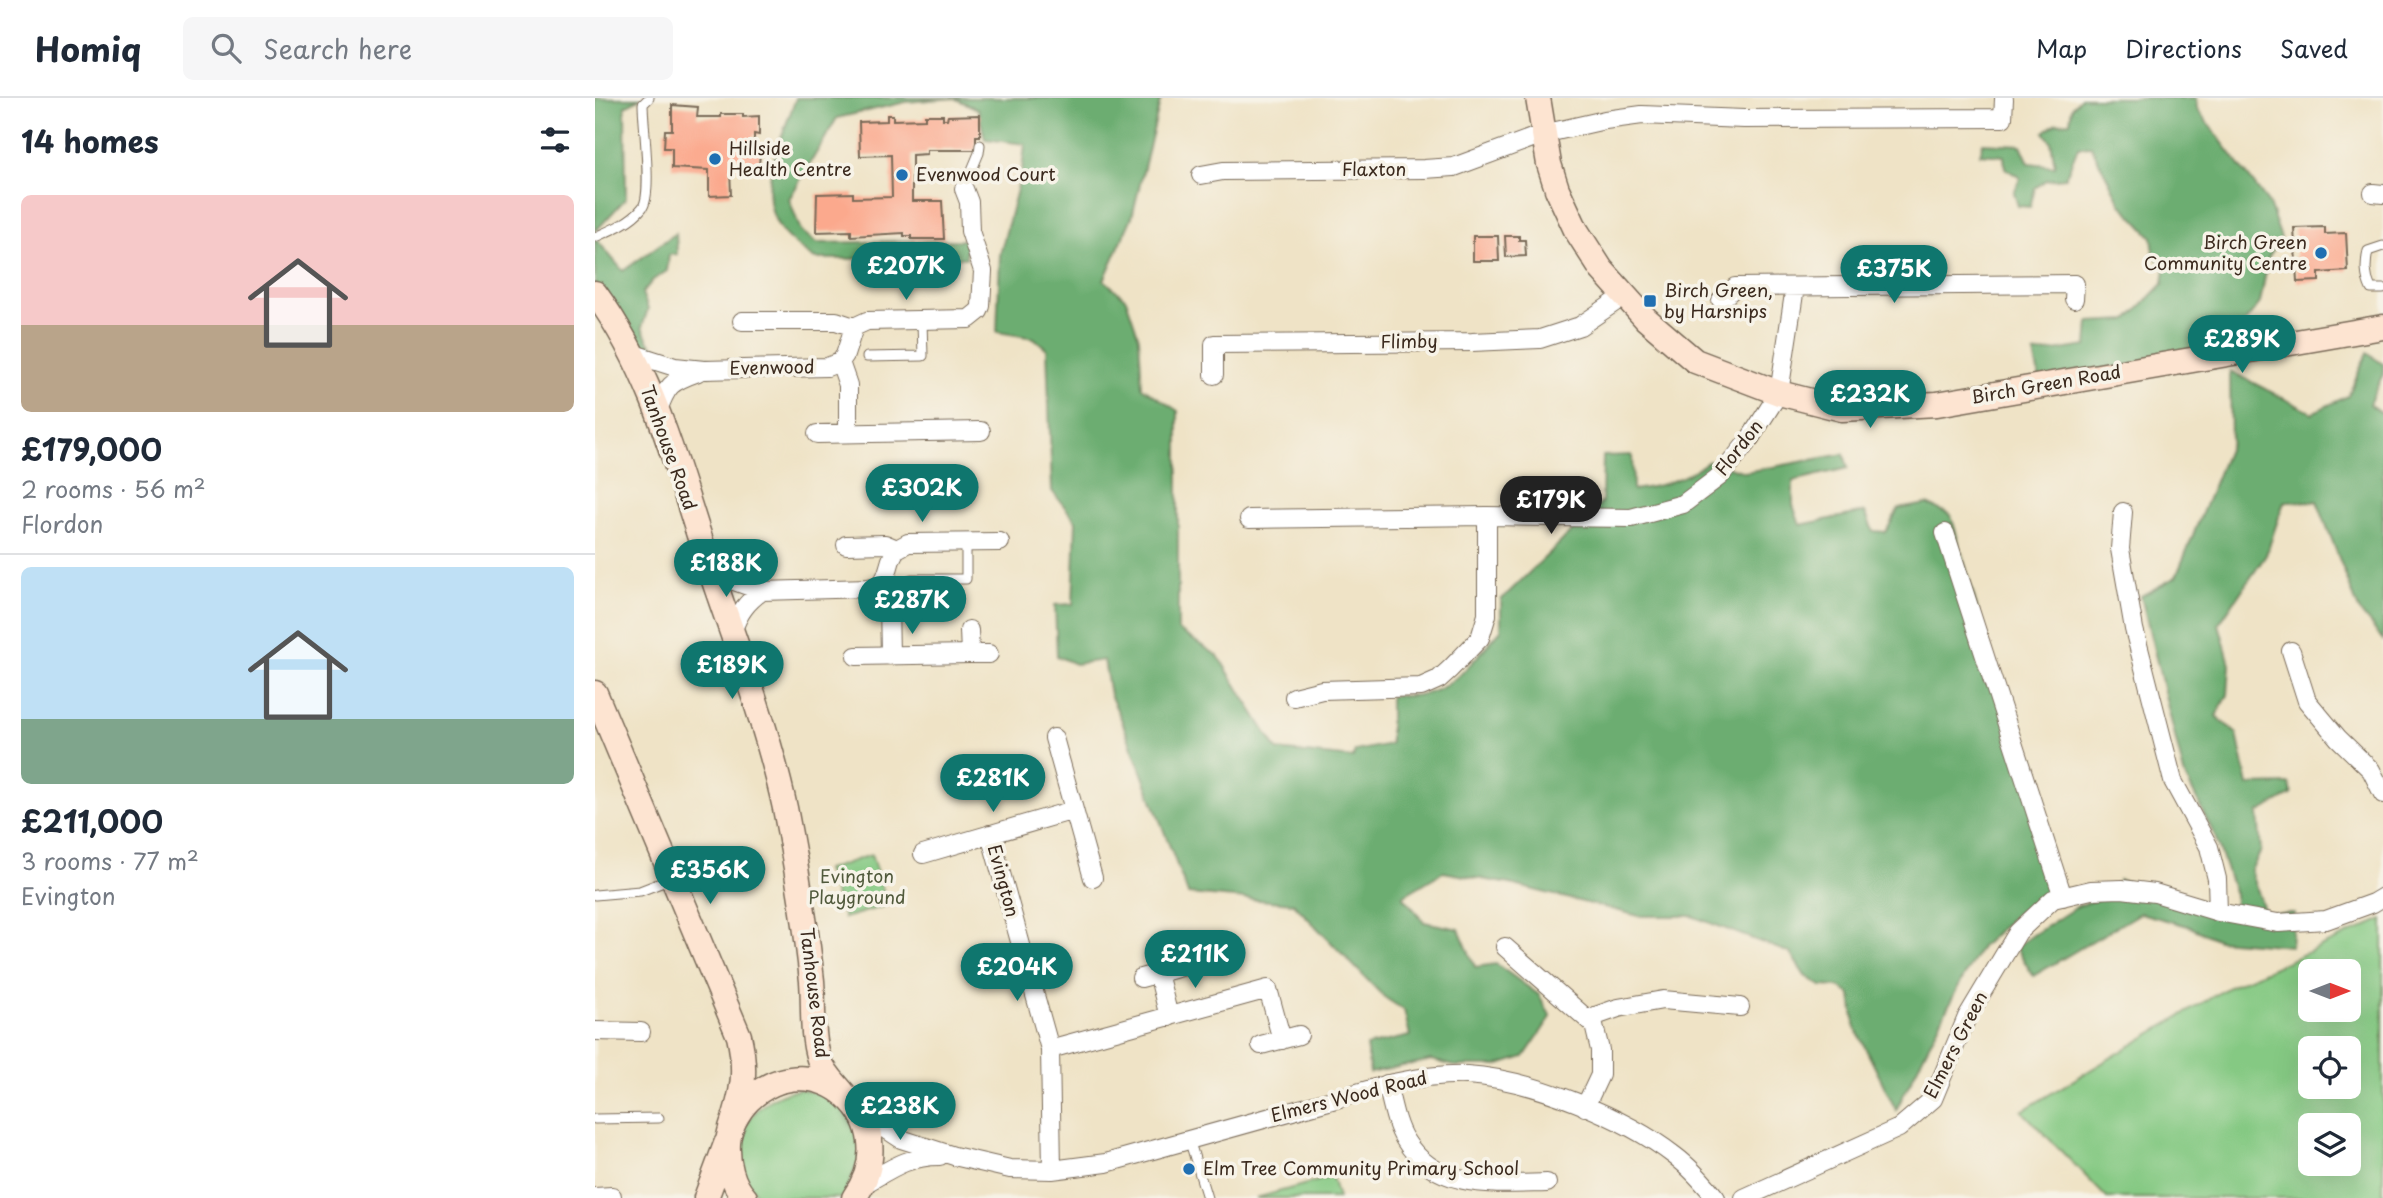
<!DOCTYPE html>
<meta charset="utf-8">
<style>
:root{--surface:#fff;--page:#f6f6f7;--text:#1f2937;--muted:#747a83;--line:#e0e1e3;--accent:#0f766e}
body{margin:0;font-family:"Playpen Sans",sans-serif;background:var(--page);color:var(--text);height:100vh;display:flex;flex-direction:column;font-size:26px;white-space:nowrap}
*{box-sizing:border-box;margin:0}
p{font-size:23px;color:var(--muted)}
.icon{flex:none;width:38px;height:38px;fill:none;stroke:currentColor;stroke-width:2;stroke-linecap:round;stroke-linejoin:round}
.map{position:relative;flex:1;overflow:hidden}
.drawer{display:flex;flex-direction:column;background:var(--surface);width:595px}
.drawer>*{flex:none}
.needle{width:46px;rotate:90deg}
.controls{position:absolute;left:1703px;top:861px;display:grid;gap:14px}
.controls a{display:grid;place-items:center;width:63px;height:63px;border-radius:10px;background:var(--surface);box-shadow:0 7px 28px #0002;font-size:35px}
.price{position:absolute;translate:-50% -60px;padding:0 16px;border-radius:24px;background:var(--accent);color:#fff;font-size:23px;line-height:46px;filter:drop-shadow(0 2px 4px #0008)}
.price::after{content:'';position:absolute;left:50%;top:42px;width:21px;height:16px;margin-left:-10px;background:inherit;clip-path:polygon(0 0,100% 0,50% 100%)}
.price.on{background:#222;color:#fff}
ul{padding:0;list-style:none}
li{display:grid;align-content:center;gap:14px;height:371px;padding:0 21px}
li+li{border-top:2px solid var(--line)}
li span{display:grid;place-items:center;height:217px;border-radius:10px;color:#555}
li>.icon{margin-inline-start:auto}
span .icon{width:126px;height:126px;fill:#fffc;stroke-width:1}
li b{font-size:30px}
h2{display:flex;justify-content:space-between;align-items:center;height:84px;padding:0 21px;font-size:30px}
header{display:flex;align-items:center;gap:42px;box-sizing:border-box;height:98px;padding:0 35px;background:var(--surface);border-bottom:2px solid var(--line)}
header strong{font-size:33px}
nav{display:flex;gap:38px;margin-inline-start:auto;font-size:24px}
.search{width:490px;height:63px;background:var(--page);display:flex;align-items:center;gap:18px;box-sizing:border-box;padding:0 24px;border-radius:10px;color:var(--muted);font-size:26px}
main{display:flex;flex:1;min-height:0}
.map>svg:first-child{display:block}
.green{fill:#85c983;stroke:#607a50;stroke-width:2;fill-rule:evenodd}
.forest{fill:#6cad71;stroke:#546c48;stroke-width:2}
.building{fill:#fba98d}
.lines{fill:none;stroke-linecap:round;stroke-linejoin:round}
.lane-casing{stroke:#7a6b59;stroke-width:11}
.street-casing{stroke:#7a6b59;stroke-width:20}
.secondary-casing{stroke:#7a6b59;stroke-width:27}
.lane{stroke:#fff;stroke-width:9}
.street{stroke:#fff;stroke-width:18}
.secondary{stroke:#fde4d1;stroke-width:24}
.poi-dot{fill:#1f6fb2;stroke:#f7f3e8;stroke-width:2.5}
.labels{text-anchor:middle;stroke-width:7;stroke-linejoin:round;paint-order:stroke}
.poi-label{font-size:18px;fill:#3b2a1e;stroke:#f7f3e8;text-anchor:start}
.street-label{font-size:18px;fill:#3b2a1e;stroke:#f7f3e8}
.park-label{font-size:18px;fill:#515a3c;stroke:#f7f3e8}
</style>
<header>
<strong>Homiq</strong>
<div class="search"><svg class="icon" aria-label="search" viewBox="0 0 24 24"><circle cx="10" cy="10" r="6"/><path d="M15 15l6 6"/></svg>Search here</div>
<nav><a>Map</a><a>Directions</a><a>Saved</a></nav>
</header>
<main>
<section class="drawer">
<h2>14 homes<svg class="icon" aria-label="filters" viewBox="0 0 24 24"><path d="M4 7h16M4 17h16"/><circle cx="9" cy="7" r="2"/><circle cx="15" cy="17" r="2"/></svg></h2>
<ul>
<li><span style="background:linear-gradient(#f6c9c9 60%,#b9a48a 0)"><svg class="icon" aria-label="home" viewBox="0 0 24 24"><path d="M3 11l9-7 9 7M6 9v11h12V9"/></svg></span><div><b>£179,000</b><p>2 rooms · 56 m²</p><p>Flordon</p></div></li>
<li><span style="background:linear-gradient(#bfe0f5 70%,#7fa58c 0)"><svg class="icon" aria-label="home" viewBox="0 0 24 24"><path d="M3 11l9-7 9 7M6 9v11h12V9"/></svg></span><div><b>£211,000</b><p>3 rooms · 77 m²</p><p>Evington</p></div></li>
</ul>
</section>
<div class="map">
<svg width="1788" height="1100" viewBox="0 0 1788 1100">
<rect width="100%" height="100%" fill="#f7f3e8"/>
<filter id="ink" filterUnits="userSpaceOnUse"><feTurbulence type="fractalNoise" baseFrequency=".0143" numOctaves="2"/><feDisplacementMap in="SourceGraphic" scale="14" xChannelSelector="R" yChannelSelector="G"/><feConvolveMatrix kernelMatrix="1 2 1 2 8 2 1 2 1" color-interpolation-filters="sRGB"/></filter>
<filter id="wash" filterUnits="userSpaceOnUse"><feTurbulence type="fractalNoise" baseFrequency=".00686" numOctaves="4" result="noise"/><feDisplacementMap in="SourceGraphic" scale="28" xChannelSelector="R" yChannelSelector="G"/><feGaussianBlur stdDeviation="1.57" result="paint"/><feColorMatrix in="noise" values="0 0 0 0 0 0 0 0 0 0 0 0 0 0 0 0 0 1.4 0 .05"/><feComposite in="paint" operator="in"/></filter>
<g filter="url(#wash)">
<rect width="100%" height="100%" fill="#efe3c6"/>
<!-- green -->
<path class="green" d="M276,757l17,50 -44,13 -18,-48z
M1788,821v279h-276l-85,-87 207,-124zM1715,873h39v39h-39zM1715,950h39v39h-39zM1715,1027h39v39h-39z
M205,991l31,8 23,23 9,30 -18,44 -4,4h-81c-42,-42 -16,-100 40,-109z
M737,1079l6,21h-82z"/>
<!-- forest -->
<path class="forest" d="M0,0h46l-16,8 1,92 -31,34z
M201,0h365l-29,119 -28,63 22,19 13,39 3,49 36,24v219l40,26 59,94 76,8 2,-7 35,-7v-48c13,0 27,1 39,-3 29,-8 52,-42 72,-63v-30l101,-98 1,-46 29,-1 1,35c32,-4 50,-11 76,-29l36,11 99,-18 4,14 -55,13v24l7,20 65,-13 8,19 13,1 12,-23 29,-5 24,11 105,374 -38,23 -37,35 -23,40 -62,123 -41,-83 -4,-32 -12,-8 -18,-1 -16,-10 -15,-23 -98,-37h-53l-129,-32 -67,-12 -40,24 21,26 35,7 16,38 21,-3 43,31 12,22 -27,40 -28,9h-42l-23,-6 -61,13 -4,-27 44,-10 -6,-26 -20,-13 -91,-94 -105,-9 -68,-178 -10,-21 -6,-35 -29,4 -18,-8 -2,-51 18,-1 3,-83 -24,-30 -5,-142 -13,-11 -37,-6 3,-77 22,-85 3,-26 -40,-5 -7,-30 -24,-11 -48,4 -69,16 -48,81 12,32 16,12 149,-3v18l-151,1c-12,-8 -25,-17 -34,-29 -28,-39 1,-92 15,-132z
M1486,0h115l1,11 72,95 12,34 -12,18 -9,47 -19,24 -43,5 -6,23 -152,25 -6,-26 53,-8 2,-24 39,-2 35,-36 2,-16 -11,-13 -2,-18 -31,-33 -30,-58 -13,1 -13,31 -19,2 -11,8 -5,19 -12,-1 -4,-13 6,-15 -15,-10 -1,-12 -24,-2 3,-11 38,2 8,18 26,3 -4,-24 -7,-10 12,-9 14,-1 2,-15z
M81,135l1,21 -8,1 -2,16 -14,9 -11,13 6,16 -6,18c2,5 5,11 8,16 11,13 44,11 61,15l-1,17 -77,-24 -38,-65v-48l28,33z
M1772,255l16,11v10l-14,30 14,10v226l-24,-30 -42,-109 -33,1 -18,53 -47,69 11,40 -2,31 -12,21 21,18 11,51 42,-1 2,10 -34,19 3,38 -10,19 14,43h29l-3,33 -73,-6 -30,-14 -48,-13 -107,63 -17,-30 62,-40 31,-10 10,-16 86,23 29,14 1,-22 -20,-59 -31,-62 -43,-178 35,-19 55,-135 -1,-71 82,42 36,-17z"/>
<g id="blocks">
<!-- building -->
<path class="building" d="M77,7l26,2 -1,10h24v-3h22v3l16,-1v19l-5,-1v16h6l-1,18h-29l1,27 -22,1v-26l-37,-2v-20h-8l1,-18h7z
M292,17h6v5l32,-1v-4h18v4h4l1,-3 32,-1v21h-4v14h-49v4l-15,1v46h30l2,38h-33v-3h-7v-3l-53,3v-5l-35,1 1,-38 36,-1v5l39,-1 -1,-42 -31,1 -1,-34 28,-1z
M1730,129v7l21,-1 2,38 -29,2v8l-22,1 -3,-54z
M878,138h25l1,25h-26z
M910,138h14v4h6l1,16 -20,1z"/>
</g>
</g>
<g filter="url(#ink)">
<use href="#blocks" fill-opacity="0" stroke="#7a6b59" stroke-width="2"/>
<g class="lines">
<!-- lane casing -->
<g class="lane-casing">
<path id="lane" d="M369,91l15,-36 1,-8
M0,139c16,-7 36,-15 47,-29 11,-12 1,-84 1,-104l6,-6
M1788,148l-15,5c-3,14 -3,25 3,38h12
M272,259l56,-1 -1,-35
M316,481h55v-37
M0,797l45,-4 31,-12
M0,1021l64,-1
M594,1041l18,59"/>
</g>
<!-- street casing -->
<g class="street-casing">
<path id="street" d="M606,77l22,-4 201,-2 30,-2 89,-33 62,-14 37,-5 102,4 259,-1 1,-19
M1778,95l10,1
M1126,202l14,-13 340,-3 -1,15
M147,223h94l18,6 13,-6 102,-2 10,-8 2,-5 2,-35 -13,-40 -1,-29 -5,-13
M36,255l44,14 29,3 123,-3 13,-5
M619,277v-31l258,-2 68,-3 40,-13 44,-30
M62,315c10,-28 13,-31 41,-41
M253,335v-48l-8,-23 5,-7 9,-28
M222,336l164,-3
M1528,414l-3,37 14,80 39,152 36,66 8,32 1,33
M654,421l238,-3 144,2 52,-14 37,-28 29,-36 30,-47 16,-106
M1350,435l118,364
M251,447l39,-1 12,5 11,-6 92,-1
M115,469l16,11 36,13 107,-3 11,-3
M138,532c6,-18 14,-28 29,-39
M374,532l1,24h19
M1696,553l16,50 31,37 33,32 12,24
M261,558l114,-2
M295,558l-1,-54 -9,-17c11,-11 7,-25 17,-36
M699,599l28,-7 99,-3 18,-8 11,-10 30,-31 7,-23v-99
M459,640l39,140
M395,736l60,215 2,121
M328,756l151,-44
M910,849l89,78 6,25v25l-15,32
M563,875l11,44
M546,880l47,-13
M992,921l31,-11 45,-8 77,7
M0,933l46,1
M666,947l38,-10
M455,951l218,-60 14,51
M792,986c5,19 8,40 18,56 31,51 91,44 142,43
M265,1014l41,27 53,17 56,13 42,1 54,-7 287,-80c24,-5 49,-9 74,-8 64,4 158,42 208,81 16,12 29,27 41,42
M268,1087c28,-16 44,-29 77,-29
M0,1099l17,-1
M1149,1100l155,-70 34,-29 34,-82 51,-85 35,-33 38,-9 31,-1 33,4 63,19 60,11 48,-3 47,-17 10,-6"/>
</g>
<!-- secondary casing -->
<g class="secondary-casing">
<path id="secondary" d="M943,0l11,66 8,25 19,41 25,39 45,50 49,42 84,32 63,16 95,-5 446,-77
M0,195c59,80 83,180 114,273 27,80 58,159 76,242 11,57 21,115 27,173 2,25 -1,54 7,78 5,14 16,24 25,35
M0,595l144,343c8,36 4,57 -8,92
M111,1100l20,-54
M150,1100c-13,-14 -18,-36 -17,-55 1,-15 10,-32 21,-43 65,-62 160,20 105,98"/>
</g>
<!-- lane -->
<use href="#lane" class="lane"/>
<!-- street -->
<use href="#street" class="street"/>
<!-- secondary -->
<use href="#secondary" class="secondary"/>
</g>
</g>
<!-- markers -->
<g class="poi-dot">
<circle cx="120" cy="61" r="7"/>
<circle cx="307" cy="77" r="7"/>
<circle cx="1726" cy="155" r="7"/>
<rect x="1048" y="196" width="14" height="14" rx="3.5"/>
<circle cx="594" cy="1071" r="7"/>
</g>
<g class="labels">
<!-- poi labels -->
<g class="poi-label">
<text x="134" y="57">Hillside<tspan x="134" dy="21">Health Centre</tspan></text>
<text x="321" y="83">Evenwood Court</text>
<text x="1712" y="151" text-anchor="end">Birch Green<tspan x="1712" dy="21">Community Centre</tspan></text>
<text x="1069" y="199">Birch Green,<tspan x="1069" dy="21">by Harsnips</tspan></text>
<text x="608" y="1077">Elm Tree Community Primary School</text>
</g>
<!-- street labels -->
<g class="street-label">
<text x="779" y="78">Flaxton</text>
<text transform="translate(814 244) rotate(-1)" y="6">Flimby</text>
<text transform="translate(177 270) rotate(-1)" y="6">Evenwood</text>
<text transform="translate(1451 287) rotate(-10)" y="6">Birch Green Road</text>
<text transform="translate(73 350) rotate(70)" y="6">Tanhouse Road</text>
<text transform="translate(1144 350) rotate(-52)" y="6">Flordon</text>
<text transform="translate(408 783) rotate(75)" y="6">Evington</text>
<text transform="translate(219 895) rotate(83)" y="6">Tanhouse Road</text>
<text transform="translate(1361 947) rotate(-63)" y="6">Elmers Green</text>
<text transform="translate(754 999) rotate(-14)" y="6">Elmers Wood Road</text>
</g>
<!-- park labels -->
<g class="park-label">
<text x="262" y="785">Evington<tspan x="262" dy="21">Playground</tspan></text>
</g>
</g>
</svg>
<div class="controls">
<a><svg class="needle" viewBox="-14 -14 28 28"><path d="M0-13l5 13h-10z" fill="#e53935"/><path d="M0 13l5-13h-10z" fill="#747a83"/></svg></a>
<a><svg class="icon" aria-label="locate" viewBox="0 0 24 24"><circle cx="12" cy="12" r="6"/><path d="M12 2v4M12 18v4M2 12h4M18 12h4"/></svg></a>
<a><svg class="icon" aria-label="layers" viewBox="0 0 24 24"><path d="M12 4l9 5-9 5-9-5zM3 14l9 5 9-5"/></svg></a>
</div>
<b class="price" style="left:311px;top:204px">£207K</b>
<b class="price" style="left:1299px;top:207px">£375K</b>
<b class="price" style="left:1647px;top:277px">£289K</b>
<b class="price" style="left:1275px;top:332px">£232K</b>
<b class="price" style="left:327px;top:426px">£302K</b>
<b class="price on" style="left:956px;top:438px">£179K</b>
<b class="price" style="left:131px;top:501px">£188K</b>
<b class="price" style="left:317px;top:538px">£287K</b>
<b class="price" style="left:137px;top:603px">£189K</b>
<b class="price" style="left:398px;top:716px">£281K</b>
<b class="price" style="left:115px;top:808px">£356K</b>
<b class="price" style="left:600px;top:892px">£211K</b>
<b class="price" style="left:422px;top:905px">£204K</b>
<b class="price" style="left:305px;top:1044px">£238K</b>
</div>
</main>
